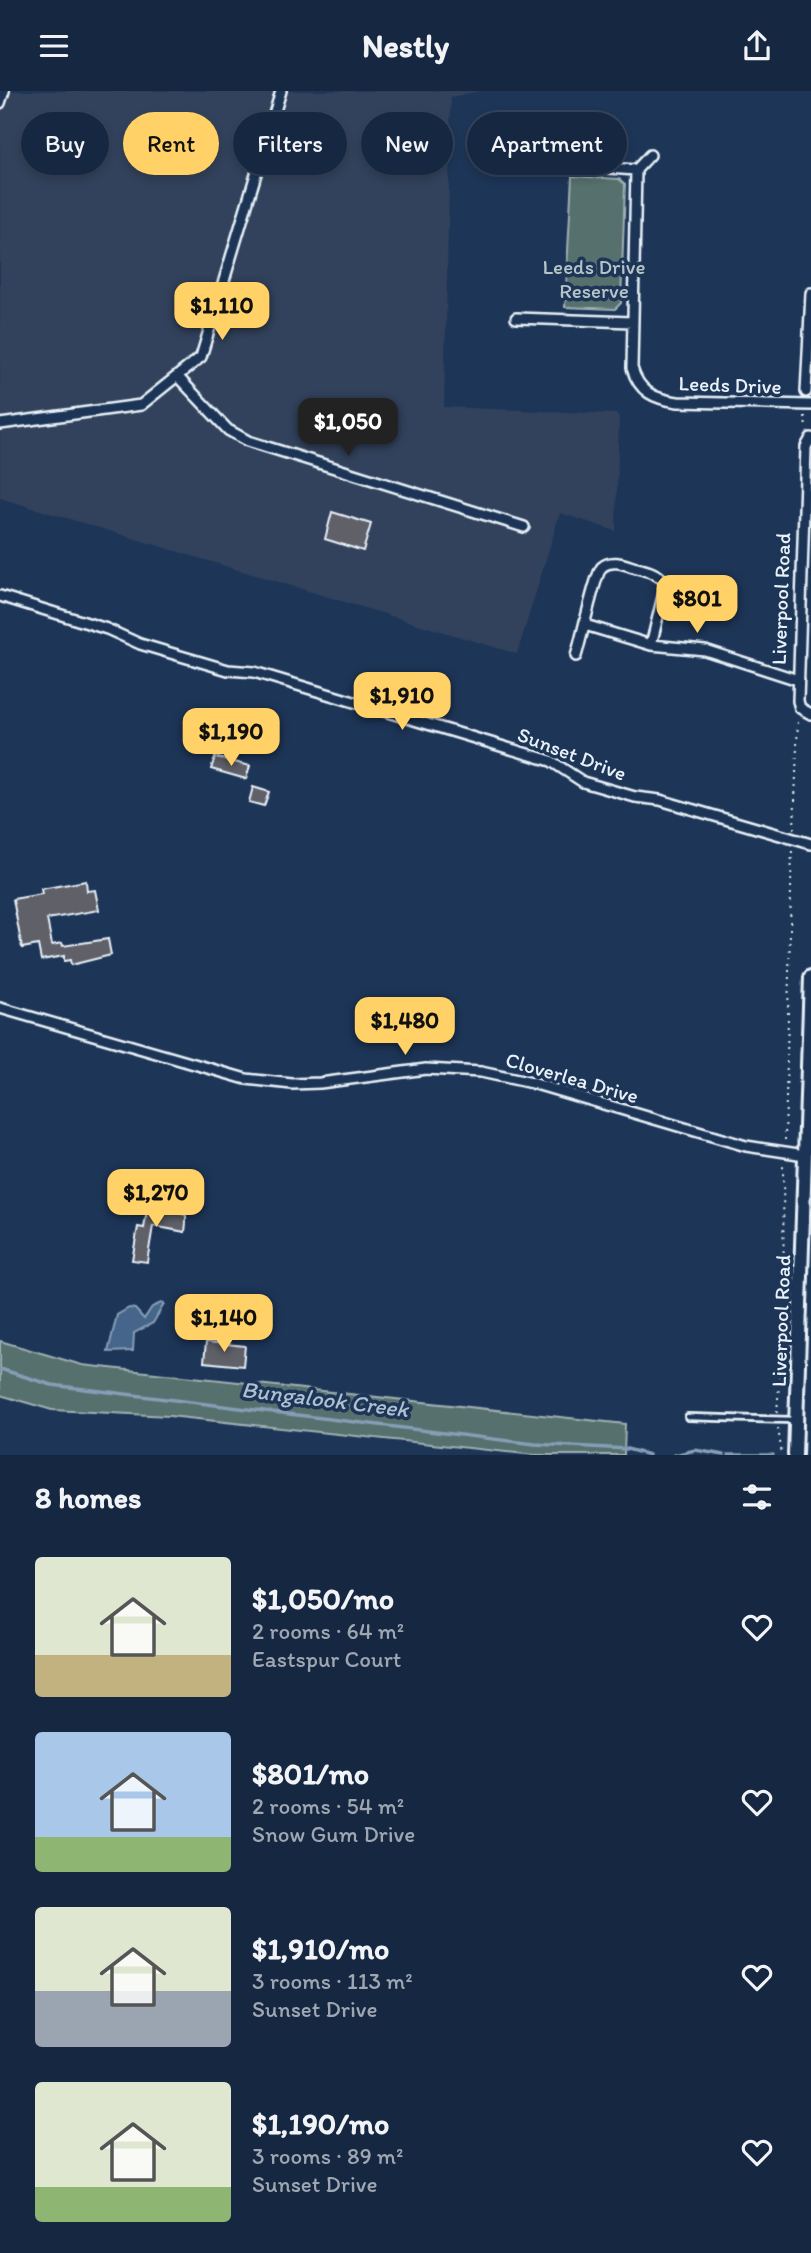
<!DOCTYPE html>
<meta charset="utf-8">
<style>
:root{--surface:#162841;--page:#23344c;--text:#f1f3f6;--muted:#9ea6b1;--line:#35445a;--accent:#ffd166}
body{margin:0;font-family:Itim,sans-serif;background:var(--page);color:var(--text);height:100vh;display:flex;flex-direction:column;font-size:26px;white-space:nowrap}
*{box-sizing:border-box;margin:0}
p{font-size:23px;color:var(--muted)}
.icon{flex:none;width:38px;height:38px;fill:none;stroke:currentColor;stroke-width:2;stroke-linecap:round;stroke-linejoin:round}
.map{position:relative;height:1364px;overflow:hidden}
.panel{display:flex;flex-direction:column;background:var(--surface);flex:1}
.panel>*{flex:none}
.guide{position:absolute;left:21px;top:21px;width:770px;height:63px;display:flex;gap:14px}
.price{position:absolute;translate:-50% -60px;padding:0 16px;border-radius:14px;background:var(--accent);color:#111;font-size:23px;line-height:46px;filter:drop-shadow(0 2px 4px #0008)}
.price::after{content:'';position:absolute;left:50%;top:42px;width:21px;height:16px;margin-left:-10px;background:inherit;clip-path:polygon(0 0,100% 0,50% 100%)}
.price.active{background:#222;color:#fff}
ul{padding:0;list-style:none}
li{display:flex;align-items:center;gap:21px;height:175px;padding:0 35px}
li span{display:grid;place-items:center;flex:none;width:196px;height:140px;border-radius:7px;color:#555}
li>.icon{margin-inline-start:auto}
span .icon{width:84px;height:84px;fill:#fffc;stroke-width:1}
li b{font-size:30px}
h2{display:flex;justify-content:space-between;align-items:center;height:84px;padding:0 35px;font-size:30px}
.tag{padding:0 24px;border-radius:32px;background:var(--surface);box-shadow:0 4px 10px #0003,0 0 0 2px var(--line);font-size:24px;line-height:63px}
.tag.active{background:var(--accent);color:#111}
header{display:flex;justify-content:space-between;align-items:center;height:91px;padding:0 35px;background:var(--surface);font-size:32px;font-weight:800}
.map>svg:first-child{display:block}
.built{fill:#31425c}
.green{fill:#56706e;stroke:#9fb0b3;stroke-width:2}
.water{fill:#45668a;stroke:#869eb6;stroke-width:2}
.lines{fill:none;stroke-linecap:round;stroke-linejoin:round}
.stream{stroke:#869eb6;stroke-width:3.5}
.building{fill:#606069;stroke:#e8f1f8;stroke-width:2}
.lane-casing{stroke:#e8f1f8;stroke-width:10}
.street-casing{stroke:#e8f1f8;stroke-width:14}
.secondary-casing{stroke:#e8f1f8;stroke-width:18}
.path{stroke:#e8f1f8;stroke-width:2;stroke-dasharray:2 5;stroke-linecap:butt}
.lane{stroke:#1d3557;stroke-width:4.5}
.street{stroke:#1d3557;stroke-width:9}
.secondary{stroke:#1d3557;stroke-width:12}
.labels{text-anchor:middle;stroke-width:7;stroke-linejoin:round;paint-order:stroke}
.park-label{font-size:21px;fill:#b5c4c8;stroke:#1d3557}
.street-label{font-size:21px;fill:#e8f1f8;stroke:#1d3557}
.water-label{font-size:23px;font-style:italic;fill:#afc0d2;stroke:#1d3557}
</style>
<header><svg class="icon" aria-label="menu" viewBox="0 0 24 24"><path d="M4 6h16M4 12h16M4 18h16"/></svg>Nestly<svg class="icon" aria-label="share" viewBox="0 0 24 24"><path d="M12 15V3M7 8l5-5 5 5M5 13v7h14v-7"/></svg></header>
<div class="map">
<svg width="811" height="1364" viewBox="0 0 811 1364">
<rect width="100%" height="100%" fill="#1d3557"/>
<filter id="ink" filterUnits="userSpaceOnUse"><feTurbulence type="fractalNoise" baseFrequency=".0143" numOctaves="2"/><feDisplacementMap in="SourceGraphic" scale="14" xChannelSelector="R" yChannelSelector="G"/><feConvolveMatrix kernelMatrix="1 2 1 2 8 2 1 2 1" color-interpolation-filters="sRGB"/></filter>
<g filter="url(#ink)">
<!-- built -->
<path class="built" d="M0,0h480l-29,6 -7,310 172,7 3,3 -3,114 -56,-18 -43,141 -517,-156z"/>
<!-- green -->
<path class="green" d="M572,85l47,3 6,5 -4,119 -6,6 -50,-2z
M0,1250l82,24 543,59 -1,31h-89l-366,-39 -117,-6 -52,-15z"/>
<!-- water -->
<path class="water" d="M161,1212l3,1 -11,19 -19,10 -1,18 -25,1 9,-37 12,-7 6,1 9,10 8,-12z"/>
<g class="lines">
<!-- stream -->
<path class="stream" d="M0,1278l52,16 483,59 92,5 22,6
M675,1364l20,-5 29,5
M729,1364h44"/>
</g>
<!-- building -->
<path class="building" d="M332,421l39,12 -8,27 -38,-12z
M215,666l35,9 -4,13 -35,-10z
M253,696l16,5 -5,14 -15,-4z
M86,790l1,10 8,-1 4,20 -52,9 5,26 10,-2 1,3 45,-7 3,16 -40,10 -1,-5 -6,1v-5l-23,4 -3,-15 -16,3 -9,-49 29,-5 -1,-5z
M148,1114l38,10v8l-1,9 -32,-6 -6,36 -15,-2 6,-33 6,1z
M206,1251l39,4 -2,20 -39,-4z"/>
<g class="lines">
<!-- lane casing -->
<g class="lane-casing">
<path id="lane" d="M688,1326l105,3"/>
</g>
<!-- street casing -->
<g class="street-casing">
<path id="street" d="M0,12l4,-12
M650,64l-14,15 -4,198c7,24 22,31 46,34l133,3
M521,71l115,8
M516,227l116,4
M178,286l50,53 20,11 276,86
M806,301l5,-99
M0,333l141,-19 60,-48 80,-266
M811,347l-5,9 -8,254 2,7 11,6
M0,505l107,33 33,15 88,26 26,2 297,89 32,21 52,15 25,3 151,44
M585,534l66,20 54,5 93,30
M576,565c5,-15 19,-82 26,-89 9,-8 22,-3 31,0 12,3 27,6 33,17l-15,61
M0,917l246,71 46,5 28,-1 106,-14 55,3 51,11 214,63 59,9"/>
</g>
<!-- secondary casing -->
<g class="secondary-casing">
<path id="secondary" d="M795,1364l16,-478"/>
</g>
<!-- path -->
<path class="path" d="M805,325l1,14
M794,738l4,-110
M785,1049l7,-292
M777,1322l7,-98 -1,-152
M778,1337l4,27"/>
<!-- lane -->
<use href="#lane" class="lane"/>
<!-- street -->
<use href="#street" class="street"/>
<!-- secondary -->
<use href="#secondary" class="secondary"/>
</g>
</g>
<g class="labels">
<!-- park labels -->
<g class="park-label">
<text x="594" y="183">Leeds Drive<tspan x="594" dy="24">Reserve</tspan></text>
</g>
<!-- street labels -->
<g class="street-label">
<text transform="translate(730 294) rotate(2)" y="7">Leeds Drive</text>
<text transform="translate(781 508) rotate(-88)" y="7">Liverpool Road</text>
<text transform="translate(572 663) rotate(21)" y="7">Sunset Drive</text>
<text transform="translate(572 987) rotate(16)" y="7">Cloverlea Drive</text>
<text transform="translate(781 1230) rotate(-88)" y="7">Liverpool Road</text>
</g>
<!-- water labels -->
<g class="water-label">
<text transform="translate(325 1308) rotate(7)" y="8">Bungalook Creek</text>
</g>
</g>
</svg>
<b class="price" style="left:222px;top:251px">$1,110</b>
<b class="price active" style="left:348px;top:367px">$1,050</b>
<b class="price" style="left:697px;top:544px">$801</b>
<b class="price" style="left:402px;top:641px">$1,910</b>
<b class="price" style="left:231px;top:677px">$1,190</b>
<b class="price" style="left:405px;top:966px">$1,480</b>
<b class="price" style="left:156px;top:1138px">$1,270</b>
<b class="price" style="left:224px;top:1263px">$1,140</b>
<div class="guide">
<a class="tag">Buy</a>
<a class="tag active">Rent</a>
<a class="tag">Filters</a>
<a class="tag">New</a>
<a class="tag">Apartment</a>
</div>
</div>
<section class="panel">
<h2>8 homes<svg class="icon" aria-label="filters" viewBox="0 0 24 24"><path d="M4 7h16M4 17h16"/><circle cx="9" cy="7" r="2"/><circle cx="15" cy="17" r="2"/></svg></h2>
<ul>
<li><span style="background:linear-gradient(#dfe7d0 70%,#c2b280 0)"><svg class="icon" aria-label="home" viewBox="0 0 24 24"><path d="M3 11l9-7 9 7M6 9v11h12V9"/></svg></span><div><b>$1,050/mo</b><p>2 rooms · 64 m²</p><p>Eastspur Court</p></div><svg class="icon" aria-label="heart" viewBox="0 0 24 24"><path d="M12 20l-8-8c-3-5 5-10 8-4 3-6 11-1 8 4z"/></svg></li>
<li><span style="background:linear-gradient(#a9c7e8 75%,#8fb573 0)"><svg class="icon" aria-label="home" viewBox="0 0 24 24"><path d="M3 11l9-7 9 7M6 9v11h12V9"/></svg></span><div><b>$801/mo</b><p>2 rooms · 54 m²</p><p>Snow Gum Drive</p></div><svg class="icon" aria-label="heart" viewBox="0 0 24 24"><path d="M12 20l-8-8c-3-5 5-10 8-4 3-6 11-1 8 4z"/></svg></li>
<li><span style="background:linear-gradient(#dfe7d0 60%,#9aa5b1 0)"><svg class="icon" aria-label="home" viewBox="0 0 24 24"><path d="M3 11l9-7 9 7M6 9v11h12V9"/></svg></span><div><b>$1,910/mo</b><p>3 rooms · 113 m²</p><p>Sunset Drive</p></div><svg class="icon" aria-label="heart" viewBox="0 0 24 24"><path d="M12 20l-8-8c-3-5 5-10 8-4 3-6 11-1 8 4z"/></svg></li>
<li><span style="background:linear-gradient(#dfe7d0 75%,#8fb573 0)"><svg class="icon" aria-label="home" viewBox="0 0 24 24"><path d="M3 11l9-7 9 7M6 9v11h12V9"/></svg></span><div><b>$1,190/mo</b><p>3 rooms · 89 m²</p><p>Sunset Drive</p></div><svg class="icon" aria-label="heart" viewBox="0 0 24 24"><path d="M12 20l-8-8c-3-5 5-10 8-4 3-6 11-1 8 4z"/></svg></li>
</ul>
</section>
